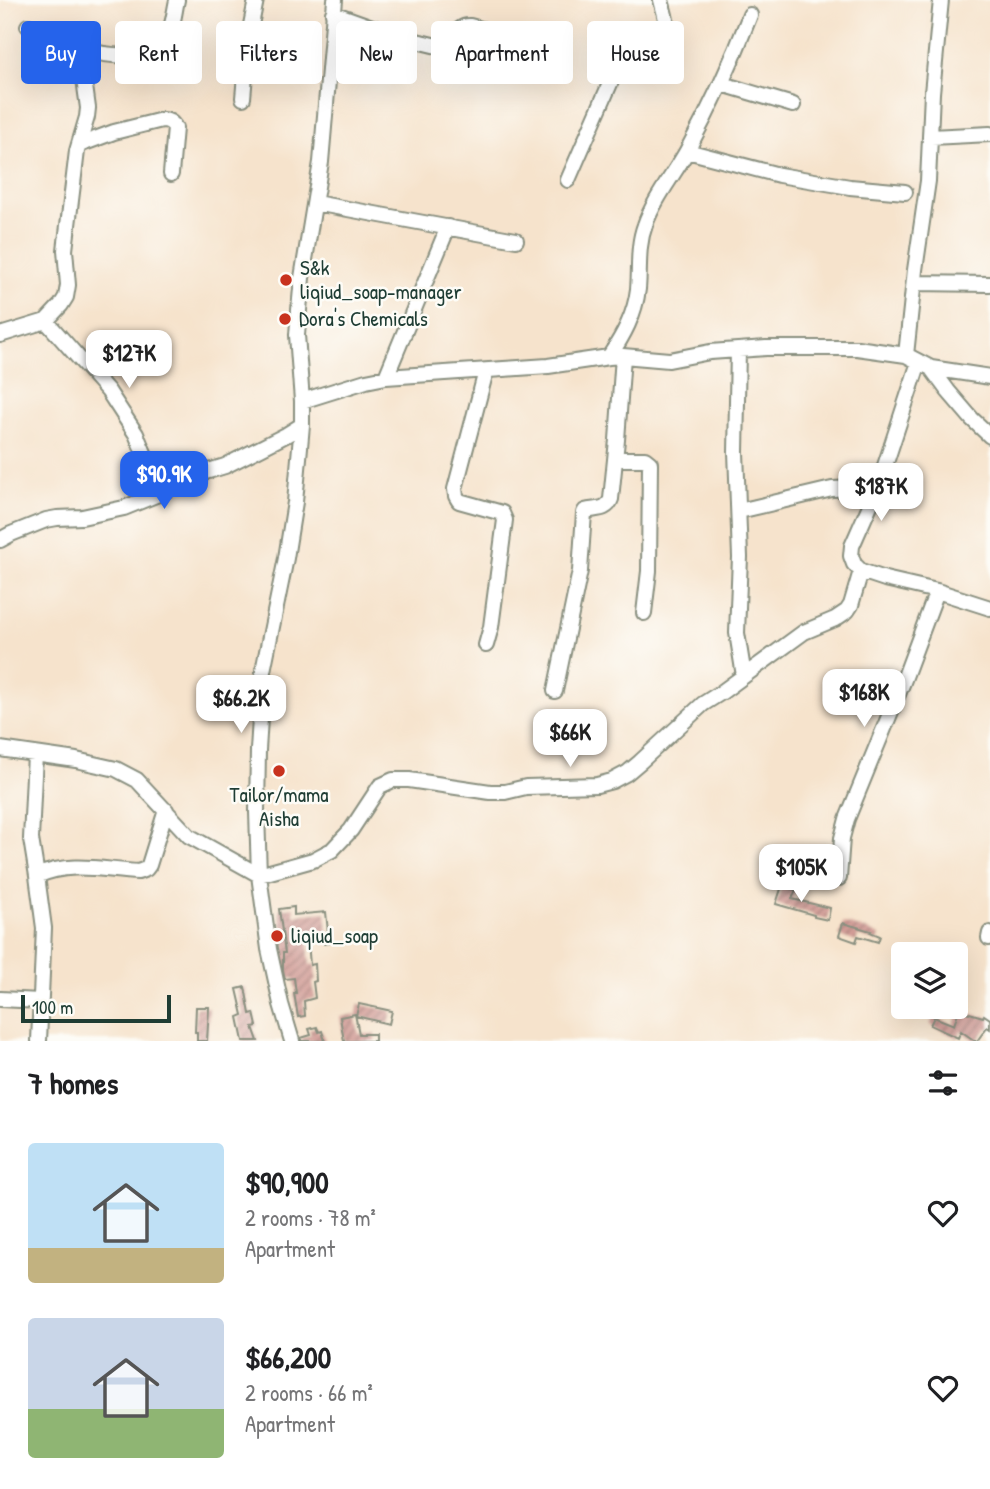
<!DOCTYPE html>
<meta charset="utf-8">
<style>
:root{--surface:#fff;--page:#f2f2f2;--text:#202124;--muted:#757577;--accent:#2563eb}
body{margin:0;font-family:"Patrick Hand",sans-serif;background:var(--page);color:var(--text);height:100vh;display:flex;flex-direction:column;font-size:26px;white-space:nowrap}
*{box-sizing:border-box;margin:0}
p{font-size:23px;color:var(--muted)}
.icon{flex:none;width:38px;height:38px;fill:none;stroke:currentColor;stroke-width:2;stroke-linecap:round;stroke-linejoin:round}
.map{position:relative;height:1041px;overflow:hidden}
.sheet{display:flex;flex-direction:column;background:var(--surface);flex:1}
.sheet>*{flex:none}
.hud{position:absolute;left:21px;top:21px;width:948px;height:63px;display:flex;gap:14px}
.controls{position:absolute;left:891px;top:942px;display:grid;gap:14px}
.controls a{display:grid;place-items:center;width:77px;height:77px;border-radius:7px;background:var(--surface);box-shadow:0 7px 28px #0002;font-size:35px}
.scale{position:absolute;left:21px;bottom:18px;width:150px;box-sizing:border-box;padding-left:7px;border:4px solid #1f3d34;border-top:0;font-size:19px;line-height:24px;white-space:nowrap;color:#1f3d34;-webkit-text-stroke:5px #fdfcf7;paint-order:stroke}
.price{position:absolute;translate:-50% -60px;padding:0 16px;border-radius:14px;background:#fff;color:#222;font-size:23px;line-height:46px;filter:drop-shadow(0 2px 4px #0008)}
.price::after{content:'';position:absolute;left:50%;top:42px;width:21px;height:16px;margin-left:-10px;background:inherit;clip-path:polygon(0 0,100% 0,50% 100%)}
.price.on{background:var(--accent);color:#fff}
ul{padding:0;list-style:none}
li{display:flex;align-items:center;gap:21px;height:175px;padding:0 28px}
li span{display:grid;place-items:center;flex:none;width:196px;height:140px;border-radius:7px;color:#555}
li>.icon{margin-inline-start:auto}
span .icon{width:84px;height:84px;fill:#fffc;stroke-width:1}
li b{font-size:30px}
h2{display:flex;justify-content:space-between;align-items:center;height:84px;padding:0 28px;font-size:30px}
.tag{padding:0 24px;border-radius:7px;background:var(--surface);box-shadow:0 7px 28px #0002;font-size:24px;line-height:63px}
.tag.on{background:var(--accent);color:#fff}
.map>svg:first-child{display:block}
.building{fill:url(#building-hatch)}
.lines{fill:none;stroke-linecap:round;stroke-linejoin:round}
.minor-casing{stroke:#8a9080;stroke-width:18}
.minor{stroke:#fff;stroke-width:14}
.poi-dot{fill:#c8321e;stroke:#fdfcf7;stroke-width:2.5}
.labels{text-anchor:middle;stroke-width:5;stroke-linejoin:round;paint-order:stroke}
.poi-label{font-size:21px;fill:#1f3d34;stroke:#fdfcf7;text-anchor:start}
</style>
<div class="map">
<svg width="990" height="1041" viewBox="0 0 990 1041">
<defs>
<pattern id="building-hatch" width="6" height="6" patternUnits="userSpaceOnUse" patternTransform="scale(1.75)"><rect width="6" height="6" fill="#d29d97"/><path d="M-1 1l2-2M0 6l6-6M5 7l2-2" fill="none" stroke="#aa817c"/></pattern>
</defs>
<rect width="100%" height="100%" fill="#fdfcf7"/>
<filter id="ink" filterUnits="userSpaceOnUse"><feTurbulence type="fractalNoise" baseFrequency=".0143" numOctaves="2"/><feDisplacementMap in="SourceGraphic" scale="14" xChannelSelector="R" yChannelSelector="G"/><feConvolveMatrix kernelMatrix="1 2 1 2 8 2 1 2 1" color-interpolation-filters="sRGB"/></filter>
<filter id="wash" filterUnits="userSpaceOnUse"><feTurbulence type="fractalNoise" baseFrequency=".00686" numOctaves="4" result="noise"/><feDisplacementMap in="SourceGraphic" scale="28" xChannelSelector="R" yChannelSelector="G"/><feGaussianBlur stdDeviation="1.57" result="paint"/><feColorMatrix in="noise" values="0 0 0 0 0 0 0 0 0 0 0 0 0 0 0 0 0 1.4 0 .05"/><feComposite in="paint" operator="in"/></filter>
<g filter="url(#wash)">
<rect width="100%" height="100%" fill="#f6e3cc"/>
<g id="blocks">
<!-- building -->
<path class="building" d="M782,886l14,4 -4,9 38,9 -2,12 -14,-3v-2l-38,-11z
M294,907v8l32,-3 2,20 3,-1 1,12 -8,1 -1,-3 -15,1 2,23 5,-1 1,17 -3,1 2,16 -11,3 1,15 -7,1 -4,-24h2l-2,-15 -9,1 -2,-9v-17h2l-6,-44z
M843,923l28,8 -1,1 10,4 -2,6 -20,-6 -2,6 -17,-6z
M245,987l5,27 4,-1 3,13 -4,1 5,14h-15l-5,-24 5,-2 -6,-26z
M359,1004l33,7 -3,13 -33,-8z
M196,1007h13l-2,34h-10v-9h-2z
M959,1010l24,7 1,-2 6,4v10l-3,-2 -10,14h-2l-14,-10 -3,7 -28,-13 4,-8 20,8z
M355,1014l4,20h16v7h-31l-4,-24z
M317,1027l2,5 3,-1 3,10h-24v-3l10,-3 -2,-6z"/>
</g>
</g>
<g filter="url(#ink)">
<use href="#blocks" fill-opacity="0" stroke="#8a9080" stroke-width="2"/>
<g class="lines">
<!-- minor casing -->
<g class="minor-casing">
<path id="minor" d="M333,13l67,24 37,9c17,0 17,-21 33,-20l66,18
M28,26c18,7 36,16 55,23 22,7 66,13 82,-8 8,-11 9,-28 12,-41
M722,84l71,21
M243,98l5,-58 8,-40
M931,137l59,-3
M79,145l35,-13 48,-12c6,0 10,2 13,8l-4,46
M687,151l92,24 71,12 55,5
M568,180l58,-133c12,-7 21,8 34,6 13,-17 6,-34 1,-53
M315,203l201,37
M914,283l76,1
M46,321l62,70 28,43 25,59
M0,335l46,-14 15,-16 5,-8 2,-12 -3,-35 12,-99 10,-34 1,-9 -4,-29 1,-30
M738,350l-2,102 4,105 -3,76 7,43
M906,355l9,-85 13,-89 4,-88 9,-93
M609,357c14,-21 26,-42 29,-68 2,-21 -1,-43 7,-64 9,-26 28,-49 42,-74 24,-44 45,-89 63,-136
M919,362l-41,125 -26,59 -1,10 3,8 7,7 24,8 52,12 53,17
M931,368l59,9
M386,377l62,-150
M302,401l64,-20 20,-4 162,-11 61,-9 14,-1 46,4 41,-8 56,-4h91l49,7 25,13 17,23 24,28 18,17
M615,459h30l5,4 -1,108 -5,42
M739,511l93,-22 46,-2
M0,540l11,-6 35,-14 11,-2 25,-1 42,-9 37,-15 28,-16 36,-11 61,-31 16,-10
M486,645l5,-18 14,-107 -3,-7 -43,-12 -3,-5 -1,-7 31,-118
M555,691l25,-120 4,-58 1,-2c11,-3 22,0 26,-12l6,-59 6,-84
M0,749l76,11 40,9 21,11 52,56 70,39 54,-15 19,-10 19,-20 29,-44 13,-6h16l81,12h15l21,-5 71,-2 15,-4 15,-8 13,-11 63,-58 19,-12 82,-60 31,-13 12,-8 4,-6 10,-34
M35,754l-4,85 6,37
M839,878l3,-40 5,-19 56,-137 34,-91
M989,938l1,-5
M0,999l40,2
M39,1041l5,-113 -7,-52c33,-15 65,-6 101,-4l8,-3 3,-4 17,-55
M292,1041l-11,-37 -12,-55 -10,-74 -2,-63 1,-62 5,-79 23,-113 9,-56 7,-77v-24l-5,-66 2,-25 3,-32 19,-116 14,-162"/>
</g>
<!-- minor -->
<use href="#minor" class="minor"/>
</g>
</g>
<!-- markers -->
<g class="poi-dot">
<circle cx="286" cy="280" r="7"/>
<circle cx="285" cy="319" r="7"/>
<circle cx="279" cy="771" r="7"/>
<circle cx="277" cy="936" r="7"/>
</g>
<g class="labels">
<!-- poi labels -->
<g class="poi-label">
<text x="300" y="275">S&amp;k<tspan x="300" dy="24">liqiud_soap-manager</tspan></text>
<text x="299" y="326">Dora's Chemicals</text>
<text x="279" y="802" text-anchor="middle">Tailor/mama<tspan x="279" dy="24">Aisha</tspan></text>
<text x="291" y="943">liqiud_soap</text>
</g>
</g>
</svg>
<div class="controls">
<a><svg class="icon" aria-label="layers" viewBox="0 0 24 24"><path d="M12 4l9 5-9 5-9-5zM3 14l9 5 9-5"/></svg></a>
</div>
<div class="scale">100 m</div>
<b class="price" style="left:129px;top:390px">$127K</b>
<b class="price on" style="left:164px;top:511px">$90.9K</b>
<b class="price" style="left:881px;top:523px">$187K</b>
<b class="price" style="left:864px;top:729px">$168K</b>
<b class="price" style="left:241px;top:735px">$66.2K</b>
<b class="price" style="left:570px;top:769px">$66K</b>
<b class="price" style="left:801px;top:904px">$105K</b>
<div class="hud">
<a class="tag on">Buy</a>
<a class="tag">Rent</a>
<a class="tag">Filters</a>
<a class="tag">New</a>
<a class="tag">Apartment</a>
<a class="tag">House</a>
</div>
</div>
<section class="sheet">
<h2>7 homes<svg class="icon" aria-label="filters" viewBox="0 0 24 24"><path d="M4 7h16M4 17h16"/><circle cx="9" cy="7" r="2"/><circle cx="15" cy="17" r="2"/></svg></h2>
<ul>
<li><span style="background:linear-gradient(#bfe0f5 75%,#c2b280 0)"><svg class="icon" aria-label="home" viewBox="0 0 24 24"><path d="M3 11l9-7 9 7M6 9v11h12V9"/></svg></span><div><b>$90,900</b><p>2 rooms · 78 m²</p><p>Apartment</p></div><svg class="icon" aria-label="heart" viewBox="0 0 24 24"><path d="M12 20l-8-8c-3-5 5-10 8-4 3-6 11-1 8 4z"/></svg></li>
<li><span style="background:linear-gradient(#c9d6e8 65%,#8fb573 0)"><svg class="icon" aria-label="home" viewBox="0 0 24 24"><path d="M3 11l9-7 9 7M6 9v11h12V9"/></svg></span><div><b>$66,200</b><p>2 rooms · 66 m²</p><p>Apartment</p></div><svg class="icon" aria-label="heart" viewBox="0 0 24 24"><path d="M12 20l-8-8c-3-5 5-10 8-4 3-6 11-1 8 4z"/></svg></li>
</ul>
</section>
